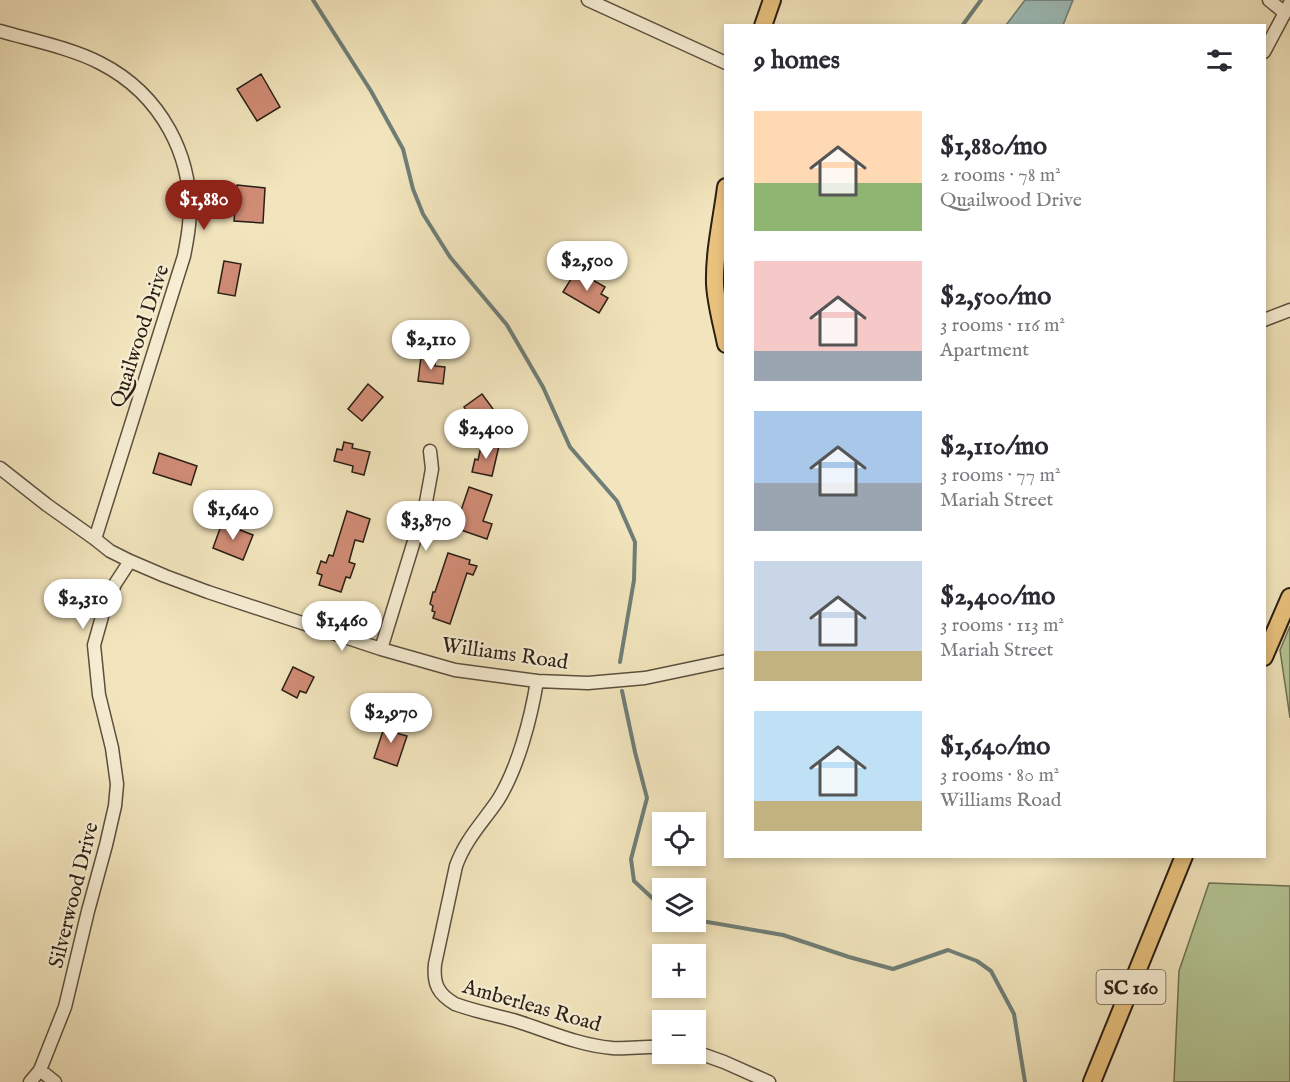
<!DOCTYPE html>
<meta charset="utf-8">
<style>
:root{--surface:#fff;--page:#f2f2f3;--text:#2b2b33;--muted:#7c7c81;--accent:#8f2418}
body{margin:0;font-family:"IM FELL English",serif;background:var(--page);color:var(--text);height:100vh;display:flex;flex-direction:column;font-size:22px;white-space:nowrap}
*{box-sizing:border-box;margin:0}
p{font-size:20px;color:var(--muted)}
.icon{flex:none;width:33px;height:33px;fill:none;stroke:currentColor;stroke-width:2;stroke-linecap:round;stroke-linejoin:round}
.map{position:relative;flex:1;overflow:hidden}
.sheet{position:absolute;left:724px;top:24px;width:542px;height:834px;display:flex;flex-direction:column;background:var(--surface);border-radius:0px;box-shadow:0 3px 9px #0003}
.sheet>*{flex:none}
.buttons{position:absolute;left:652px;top:812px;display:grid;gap:12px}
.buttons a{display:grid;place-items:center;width:54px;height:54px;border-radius:0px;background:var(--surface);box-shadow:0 3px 9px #0003;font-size:30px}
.price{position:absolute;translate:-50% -51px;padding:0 14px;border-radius:21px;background:#fff;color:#222;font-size:20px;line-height:39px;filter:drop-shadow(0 2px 3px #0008)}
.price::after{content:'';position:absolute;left:50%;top:36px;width:18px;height:14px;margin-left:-9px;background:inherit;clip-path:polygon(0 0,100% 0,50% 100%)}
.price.current{background:var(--accent);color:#fff}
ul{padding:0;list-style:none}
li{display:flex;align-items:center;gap:18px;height:150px;padding:0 30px}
li span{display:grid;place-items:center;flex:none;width:168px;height:120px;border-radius:0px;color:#555}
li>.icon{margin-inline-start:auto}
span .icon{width:72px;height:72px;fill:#fffc;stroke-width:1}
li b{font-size:26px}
h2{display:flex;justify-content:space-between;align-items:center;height:72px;padding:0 30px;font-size:26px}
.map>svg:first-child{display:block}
.green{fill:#b4c695;stroke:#6e7254;stroke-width:1.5}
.water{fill:#9dbdb9;stroke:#6f7e77;stroke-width:1.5}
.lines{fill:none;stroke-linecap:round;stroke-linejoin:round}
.stream{stroke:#6f7e77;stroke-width:4}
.building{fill:#d18c76;stroke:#291f14;stroke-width:1.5}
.minor-casing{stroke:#5b503e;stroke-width:15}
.major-casing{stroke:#291f14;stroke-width:20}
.minor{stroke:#f7eed4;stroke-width:12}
.major{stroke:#e9c27e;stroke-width:16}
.labels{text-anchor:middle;stroke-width:4.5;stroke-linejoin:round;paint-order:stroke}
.shield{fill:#f7eed4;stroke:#675d4e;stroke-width:1.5}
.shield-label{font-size:20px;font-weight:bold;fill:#291f14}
.street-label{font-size:21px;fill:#291f14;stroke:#f7eed4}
</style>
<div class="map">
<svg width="1290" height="1082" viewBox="0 0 1290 1082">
<rect width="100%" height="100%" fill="#f2e5bd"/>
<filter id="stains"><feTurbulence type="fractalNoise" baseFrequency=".00333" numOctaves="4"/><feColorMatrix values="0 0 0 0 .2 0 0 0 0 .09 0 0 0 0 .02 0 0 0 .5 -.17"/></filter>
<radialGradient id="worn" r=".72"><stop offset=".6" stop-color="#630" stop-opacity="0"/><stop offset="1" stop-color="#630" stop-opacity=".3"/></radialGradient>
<!-- green -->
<path class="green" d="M1290,626v92l-10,-68z
M1209,883l81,3v196h-116l5,-111z"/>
<!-- water -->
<path class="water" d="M1025,0h48l-10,25h-57z"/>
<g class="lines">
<!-- stream -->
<path class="stream" d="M313,0l58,91 32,58 10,40 10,25 27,43 57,68 36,62 27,60 47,54 18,41 -1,38 -14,82
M962,26l19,-26
M622,691l13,61 12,46 -16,61 3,22 29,27
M696,920l87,15 66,22 44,12 55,-19 29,11 14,10 23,43 11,68"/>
</g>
<!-- building -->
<path class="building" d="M261,74l19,33 -23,14 -20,-32z
M237,185l28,3 -2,35 -29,-2z
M224,261l17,3 -6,32 -17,-3z
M574,274l9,6 3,-4 19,11 -4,7 7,4 -9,15 -36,-21z
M421,357l15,1 -1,8 10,1 -2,17 -25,-3z
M368,384l15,13 -21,24 -14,-12z
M482,394l14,19 -24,18 -7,-9 6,-5 -7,-10z
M344,442l9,2 -1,4 18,4 -6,23 -12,-3 1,-6 -19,-5 3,-12 5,1z
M482,442l17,4 -7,30 -20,-4 3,-13 3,1z
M159,453l38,13 -6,19 -38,-12z
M469,487l23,8 -9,26 9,3 -5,15 -32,-11z
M347,511l23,8 -7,23 -8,-2 -6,22 6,2 -5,14 -4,-1 -5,15 -22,-7 3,-10 -5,-2 4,-12 5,2 3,-8 4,1z
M222,523l31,12 -10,25 -30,-12z
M448,553l22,7 -1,4 8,2 -4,9 -6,-2 -17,51 -17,-6 2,-6 -3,-1 1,-5 -3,-2 3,-12h2z
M293,667l21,10 -8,16 -6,-2 -3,7 -15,-8z
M387,719l12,4 -3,10 11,3 -10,30 -23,-8z"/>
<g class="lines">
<!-- minor casing -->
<g class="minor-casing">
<path id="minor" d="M588,0l138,63
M1269,0l16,13
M0,31c31,9 71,17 100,32 61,31 95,94 89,162 -1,10 -3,21 -5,31l-89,283
M1264,52l26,-49
M1264,320l26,-10
M0,468l47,37 48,34 15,12 20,10 35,15 43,16 173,57 74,21 82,11 51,2 57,-5 81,-17
M381,649l45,-147 6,-33 -2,-18
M537,681c-6,37 -19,87 -39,119 -15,22 -33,40 -42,66l-21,98c-2,20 3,30 20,40 19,7 39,11 58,16 33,10 64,25 99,28 17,1 34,-2 51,-1
M696,1052l28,10 45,20
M40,1070l15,12
M30,1082l10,-12 25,-63 23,-96 18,-66 9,-39 2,-22 -5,-36 -13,-53 -5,-50 9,-32 12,-29 15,-23"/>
</g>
<!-- major casing -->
<g class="major-casing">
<path id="major" d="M763,26l9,-26
M726,187c-4,32 -12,65 -11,97 1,20 7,40 11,60
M1264,657l26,-60
M1092,1082l92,-226"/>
</g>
<!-- minor -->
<use href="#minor" class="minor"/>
<!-- major -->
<use href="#major" class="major"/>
</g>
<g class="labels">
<!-- shield labels -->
<rect class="shield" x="1096.5" y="970" width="69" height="34" rx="4.5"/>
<g class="shield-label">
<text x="1131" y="994">SC 160</text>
</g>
<!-- street labels -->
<g class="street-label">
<text transform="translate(139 336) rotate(-72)" y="7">Quailwood Drive</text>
<text transform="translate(505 653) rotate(8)" y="7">Williams Road</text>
<text transform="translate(73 895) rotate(-76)" y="7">Silverwood Drive</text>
<text transform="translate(532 1005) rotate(16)" y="7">Amberleas Road</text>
</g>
</g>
<rect width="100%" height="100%" filter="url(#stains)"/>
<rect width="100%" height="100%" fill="url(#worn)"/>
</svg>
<div class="buttons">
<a><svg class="icon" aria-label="locate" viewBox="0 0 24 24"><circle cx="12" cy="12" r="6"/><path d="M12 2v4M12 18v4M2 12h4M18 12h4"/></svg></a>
<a><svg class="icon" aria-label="layers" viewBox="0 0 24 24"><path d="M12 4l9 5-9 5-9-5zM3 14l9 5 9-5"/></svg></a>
<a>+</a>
<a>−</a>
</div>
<b class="price current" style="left:204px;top:231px">$1,880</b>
<b class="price" style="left:587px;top:292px">$2,500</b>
<b class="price" style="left:431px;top:371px">$2,110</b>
<b class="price" style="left:486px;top:460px">$2,400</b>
<b class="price" style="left:233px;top:541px">$1,640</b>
<b class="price" style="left:426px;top:552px">$3,870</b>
<b class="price" style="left:83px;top:630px">$2,310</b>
<b class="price" style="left:342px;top:652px">$1,460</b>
<b class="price" style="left:391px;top:744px">$2,970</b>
<section class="sheet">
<h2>9 homes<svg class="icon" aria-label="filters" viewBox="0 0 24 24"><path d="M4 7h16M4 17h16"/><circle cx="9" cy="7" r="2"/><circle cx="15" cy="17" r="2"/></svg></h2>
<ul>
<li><span style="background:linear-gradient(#ffd9b3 60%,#8fb573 0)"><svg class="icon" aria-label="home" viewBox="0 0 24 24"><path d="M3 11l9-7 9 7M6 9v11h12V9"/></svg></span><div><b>$1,880/mo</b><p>2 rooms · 78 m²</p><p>Quailwood Drive</p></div></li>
<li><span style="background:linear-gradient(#f6c9c9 75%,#9aa5b1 0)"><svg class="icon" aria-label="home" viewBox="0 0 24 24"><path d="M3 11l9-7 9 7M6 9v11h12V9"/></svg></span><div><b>$2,500/mo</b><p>3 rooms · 116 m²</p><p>Apartment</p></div></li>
<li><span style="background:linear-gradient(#a9c7e8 60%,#9aa5b1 0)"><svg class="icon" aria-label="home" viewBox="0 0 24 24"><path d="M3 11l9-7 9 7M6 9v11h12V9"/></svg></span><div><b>$2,110/mo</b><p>3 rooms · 77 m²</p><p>Mariah Street</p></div></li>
<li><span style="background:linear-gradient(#c9d6e8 75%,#c2b280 0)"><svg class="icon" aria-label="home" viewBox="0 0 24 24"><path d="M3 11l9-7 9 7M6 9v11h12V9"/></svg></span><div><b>$2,400/mo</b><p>3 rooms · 113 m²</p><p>Mariah Street</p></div></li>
<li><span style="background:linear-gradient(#bfe0f5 75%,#c2b280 0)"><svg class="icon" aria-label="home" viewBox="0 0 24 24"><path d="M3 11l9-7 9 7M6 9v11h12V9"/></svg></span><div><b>$1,640/mo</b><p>3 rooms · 80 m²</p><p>Williams Road</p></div></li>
</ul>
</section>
</div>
